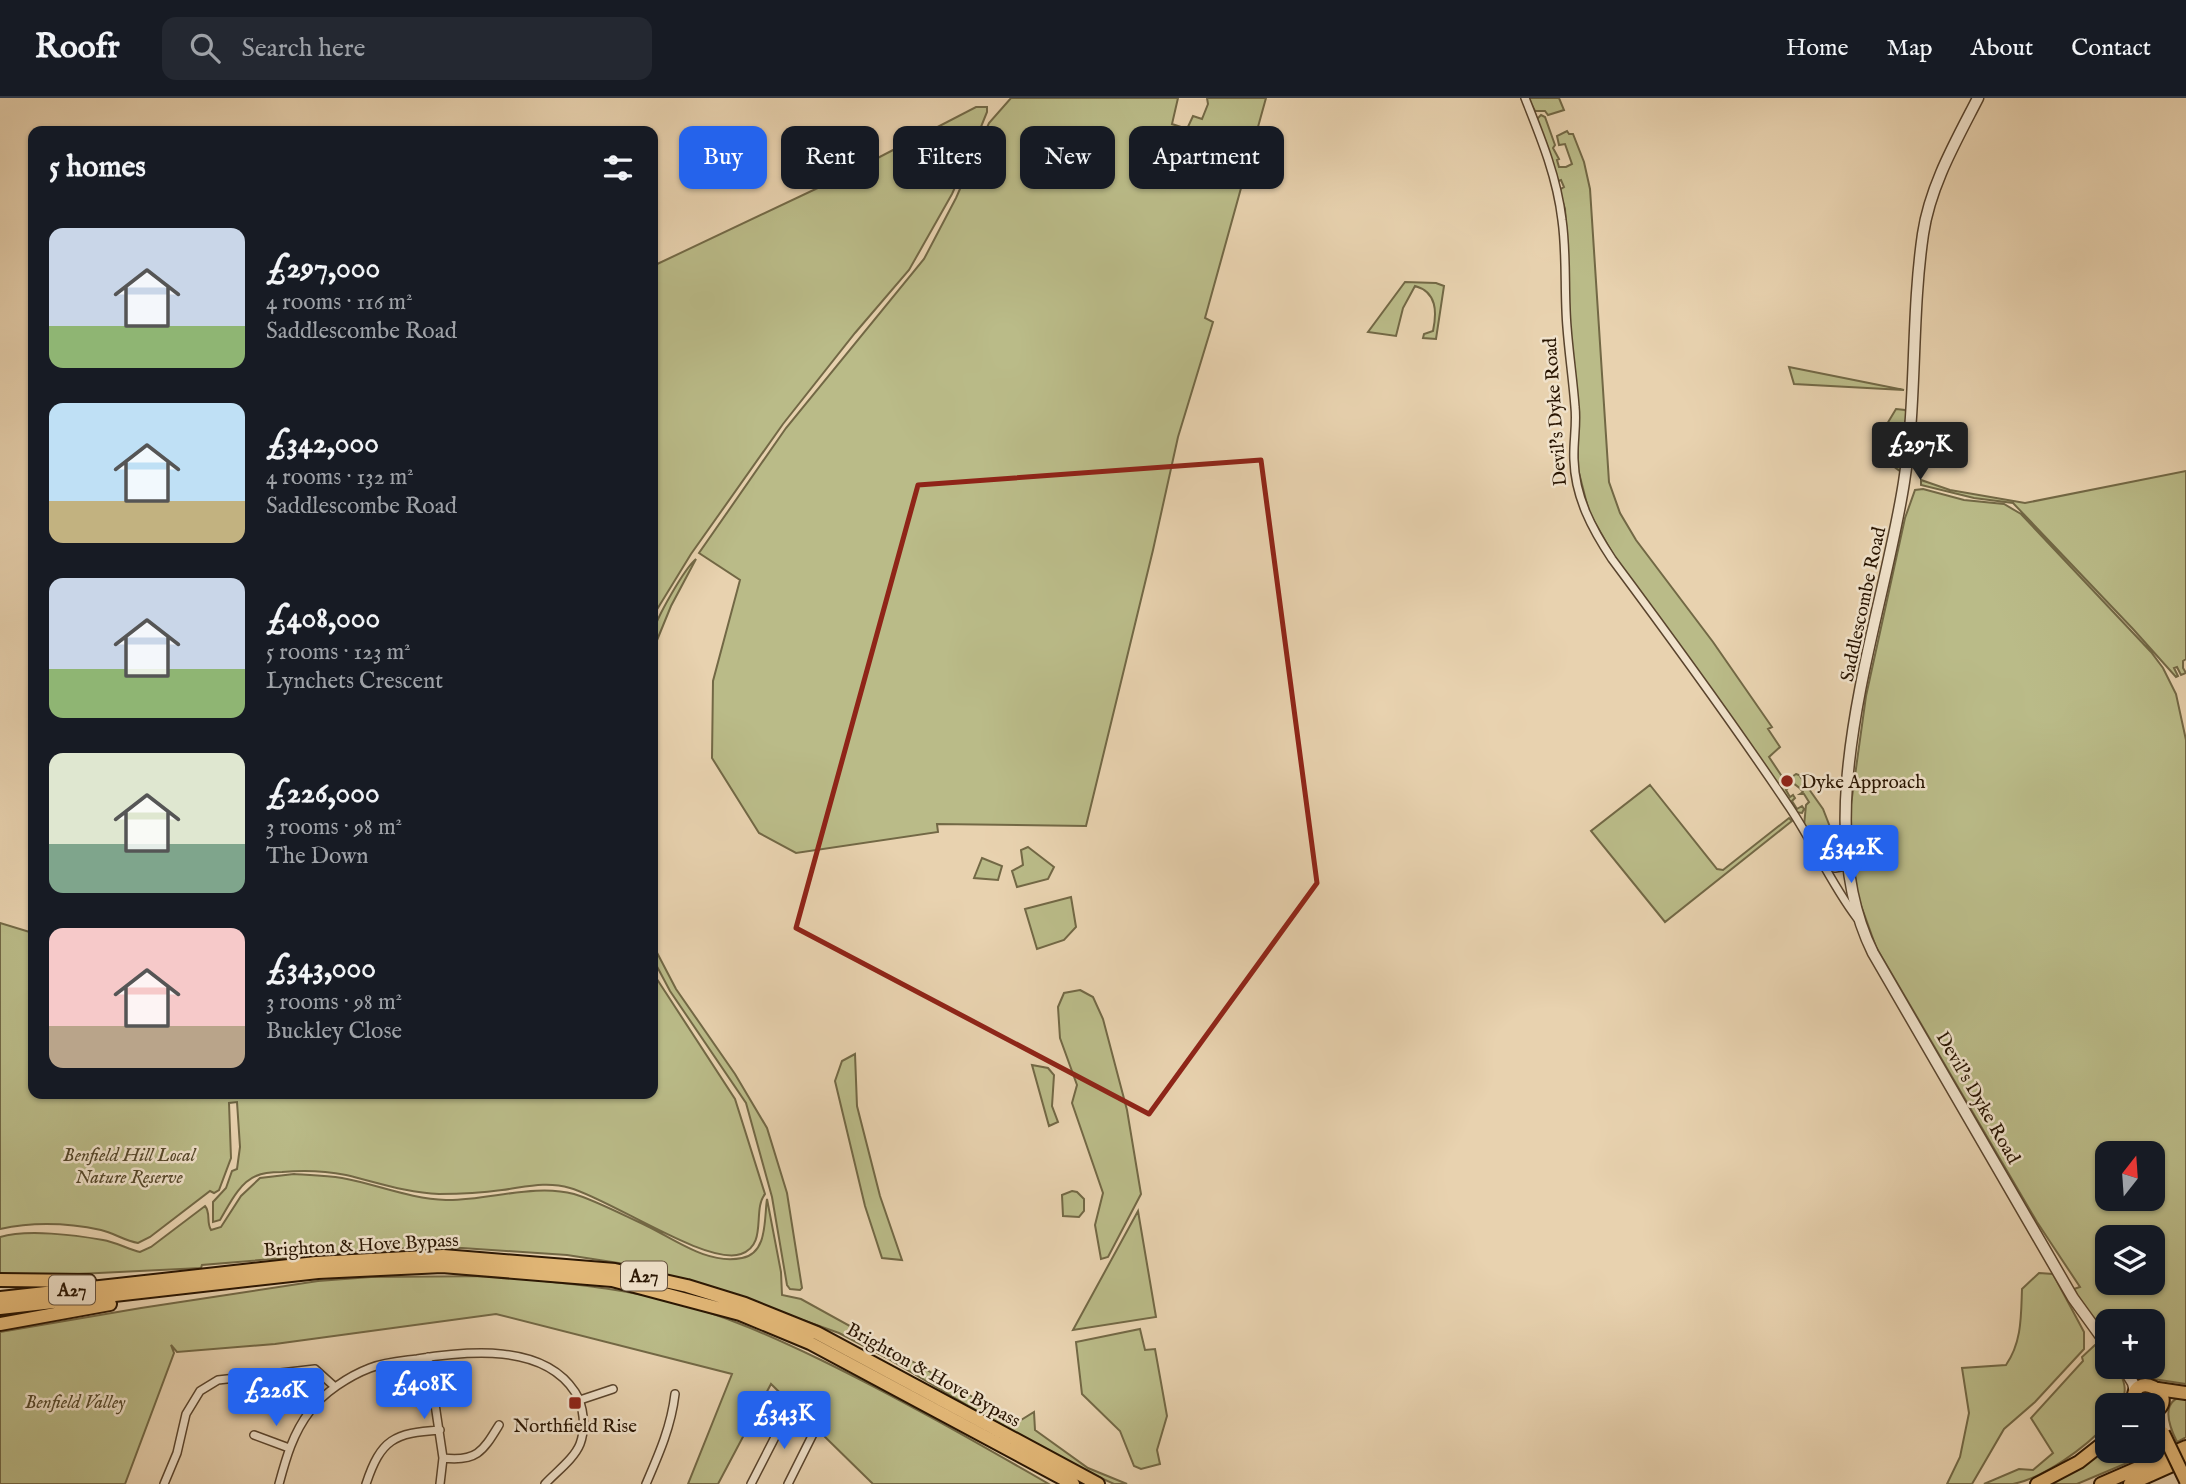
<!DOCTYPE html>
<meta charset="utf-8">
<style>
:root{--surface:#171b24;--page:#242831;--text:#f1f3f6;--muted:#9ea1a6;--line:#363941;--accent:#2563eb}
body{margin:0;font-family:"IM FELL English",serif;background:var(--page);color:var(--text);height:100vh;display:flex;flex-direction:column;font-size:26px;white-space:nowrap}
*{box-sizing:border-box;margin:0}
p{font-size:23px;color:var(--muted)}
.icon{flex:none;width:38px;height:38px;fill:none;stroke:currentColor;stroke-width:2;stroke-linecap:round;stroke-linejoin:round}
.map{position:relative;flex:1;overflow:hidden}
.details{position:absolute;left:28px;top:28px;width:630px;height:973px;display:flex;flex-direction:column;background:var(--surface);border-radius:14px;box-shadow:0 2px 5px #0004}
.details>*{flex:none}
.banner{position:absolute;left:679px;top:28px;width:665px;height:63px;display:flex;gap:14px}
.needle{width:46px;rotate:17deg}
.tools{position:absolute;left:2095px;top:1043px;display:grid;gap:14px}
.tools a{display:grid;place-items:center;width:70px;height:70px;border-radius:14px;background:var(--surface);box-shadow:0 2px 5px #0004;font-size:35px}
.price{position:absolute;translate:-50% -60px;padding:0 16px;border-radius:7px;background:var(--accent);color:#fff;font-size:23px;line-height:46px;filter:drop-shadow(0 2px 4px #0008)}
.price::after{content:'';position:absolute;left:50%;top:42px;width:21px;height:16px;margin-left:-10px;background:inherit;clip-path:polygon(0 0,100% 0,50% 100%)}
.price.current{background:#222;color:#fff}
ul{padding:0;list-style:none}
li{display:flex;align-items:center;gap:21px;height:175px;padding:0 21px}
li span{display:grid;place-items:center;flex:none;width:196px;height:140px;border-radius:14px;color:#555}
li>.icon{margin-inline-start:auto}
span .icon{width:84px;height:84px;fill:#fffc;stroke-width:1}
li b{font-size:30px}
h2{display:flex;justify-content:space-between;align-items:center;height:84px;padding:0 21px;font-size:30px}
.chip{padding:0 24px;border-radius:14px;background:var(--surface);box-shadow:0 2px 5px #0004;font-size:24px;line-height:63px}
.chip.current{background:var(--accent);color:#fff}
header{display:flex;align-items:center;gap:42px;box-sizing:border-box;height:98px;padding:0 35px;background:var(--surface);border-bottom:2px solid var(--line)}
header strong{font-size:33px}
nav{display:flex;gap:38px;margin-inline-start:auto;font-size:24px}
.search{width:490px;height:63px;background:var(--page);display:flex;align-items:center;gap:18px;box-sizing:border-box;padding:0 24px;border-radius:14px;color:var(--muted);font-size:26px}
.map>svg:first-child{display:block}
.green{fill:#babb88;stroke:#726845;stroke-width:2;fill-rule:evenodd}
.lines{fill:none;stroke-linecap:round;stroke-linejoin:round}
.minor-casing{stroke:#59442d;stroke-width:10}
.tertiary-casing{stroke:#59442d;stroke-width:13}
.primary-casing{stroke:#291502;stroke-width:16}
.trunk-casing{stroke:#291502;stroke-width:16}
.minor{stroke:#f0e2cb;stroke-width:7}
.tertiary{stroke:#f0e2cb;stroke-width:10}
.primary{stroke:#e4b978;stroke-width:12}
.trunk{stroke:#e4b978;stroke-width:12}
.primary-bridge-casing{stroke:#291502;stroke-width:16;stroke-linecap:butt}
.primary-bridge{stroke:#e4b978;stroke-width:12}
.marked{fill:none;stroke:#8f2418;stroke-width:5;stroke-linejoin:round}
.poi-dot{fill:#8f2418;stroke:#f0e2cb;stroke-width:2.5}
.labels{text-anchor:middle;stroke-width:5;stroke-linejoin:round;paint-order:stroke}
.shield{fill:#f0e2cb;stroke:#65523e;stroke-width:2}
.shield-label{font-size:18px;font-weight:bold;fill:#291502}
.street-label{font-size:19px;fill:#291502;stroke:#f0e2cb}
.poi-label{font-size:19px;fill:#291502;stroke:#f0e2cb;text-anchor:start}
.park-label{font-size:19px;font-style:italic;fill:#54472a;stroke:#f0e2cb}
</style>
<header>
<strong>Roofr</strong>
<div class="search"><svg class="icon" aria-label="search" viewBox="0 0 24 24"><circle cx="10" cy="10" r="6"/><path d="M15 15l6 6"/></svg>Search here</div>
<nav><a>Home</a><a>Map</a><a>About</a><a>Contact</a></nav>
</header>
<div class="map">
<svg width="2186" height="1386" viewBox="0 0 2186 1386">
<rect width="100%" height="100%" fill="#e8d2af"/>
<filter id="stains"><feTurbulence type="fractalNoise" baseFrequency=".00286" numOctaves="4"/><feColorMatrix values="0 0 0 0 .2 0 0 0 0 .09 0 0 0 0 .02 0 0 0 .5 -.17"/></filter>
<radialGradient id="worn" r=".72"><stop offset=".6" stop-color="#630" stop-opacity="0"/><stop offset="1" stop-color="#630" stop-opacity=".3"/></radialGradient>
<!-- green -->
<path class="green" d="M1011,0h167l-6,26 15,5 6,-13 9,3 6,-15 -1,-6h59l-61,220 8,4 -35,115 -25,113 -67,276 -149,-2 1,8 -142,21 -37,-20 -47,-75 1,-77 27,-101 -41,-27 87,-125 138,-169 32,-61 33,-75z
M1528,0h31l5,12 -16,5 -3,-4h-10z
M976,9h11v5l-17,42 -18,40 -43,76 -54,63 -72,91 -92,130 -38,62v-350l188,-89z
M1541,17l4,2 10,28 -2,3 6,11 -2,1 2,7h7l6,-3 -7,-20 -6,1 -2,-9 10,-5 2,3h4l11,28 6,27 19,293 11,31 16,27 77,102 59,85 -4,2 12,18 -11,10 20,30 -3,3 4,7 3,-2 2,3 -3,3 5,8 5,-3 2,3 -2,4 -7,-1 -97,-141 -84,-115 -25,-44 -11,-43v-63l-9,-84 -2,-84 -2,-29 -6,-19 5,-3 -3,-7 -3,1 -21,-62z
M1405,184l31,1 8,3 -8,53 -13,-1 1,-4 9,-3c4,-19 4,-39 -18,-45l-12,22 -7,28 -28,-4z
M1789,269l115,23 -110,-6z
M1896,311l9,1 2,3 -6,59 -16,-12 2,-36z
M2186,373v188l-3,2v7l3,5 -5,2 -4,-8 -3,1 4,8 -2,1 -43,-48 -120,-126 -39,-5 -53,-13v-5l29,10 75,13z
M1923,391l41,11 40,4 17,10 130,138 12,16 13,26 10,46v644l-52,-8 -6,-9h24v-46h-45v15l-31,-41 -2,-6 6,-2 -43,-65 -161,-275 -18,-50 -9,-60v-18l17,-123 39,-178 10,-28zM2107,1055h45v46h-45zM2107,1139h45v46h-45z
M696,461l-25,47 -18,44c0,-6 -1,-12 0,-17 3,-15 32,-65 43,-74z
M1796,676l3,1 24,34 9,23 8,7 -1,22 -6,3 -10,-4 -19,-34 2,-21 3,-3 -5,-8h-4l3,-2c-4,-7 -10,-7 -14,-13z
M1650,687l67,84 6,1 66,-52 3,3 -127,101 -74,-91z
M1028,749l26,20 -6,12 -31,8 -5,-16 11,-6 -2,-15z
M982,760l20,8 -4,14 -24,-2z
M1071,799l5,30 -12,13 -27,9 -12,-40z
M0,825l33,10v161h620v-121l82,126 30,95c-13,16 3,51 -24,60 -34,12 -131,-55 -171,-66 -24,-7 -44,-1 -68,2 -21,3 -42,4 -63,4 -32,-1 -63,-12 -93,-19 -20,-4 -44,-5 -64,-3 -8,0 -18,0 -26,4 -17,7 -27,29 -36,44l-7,2v-20l13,-14 6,-17 5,-2 3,-22 -3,-45 -8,1 2,55 -12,32 -5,3 -4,-2 -60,46 -12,6c-13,-2 -24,-10 -37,-13 -33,-7 -69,-8 -101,-1z
M653,847l23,44 59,85 32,54 20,65 15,95 -2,2 -10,-1 -3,-4 -15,-88 -26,-94 -76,-112 -17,-32z
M1080,892l13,7 10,22 24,91 14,84 -33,63 -7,2 -6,-34 8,-32 -31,-90 5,-18 -17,-47 -2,-31 6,-14z
M855,956l2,52 23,90 22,64 -20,-2 -17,-52 -30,-125 7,-20z
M1032,967l16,3 6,7 -2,31 6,16 -9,4z
M294,1076c15,1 32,1 48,4 34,6 68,21 104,22 41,1 88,-17 128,-6 23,7 51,22 73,32 29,14 61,39 95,32 26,-5 22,-39 25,-59l14,73 1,23 19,4 87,48 122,72 11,1 13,-8 1,18 53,38 39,16h-13l-59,-27 -168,-99 -48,-25 -127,-45 -78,-19 -3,-4 -64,-10 -105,-7h-60l-200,17 -1,3 -123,6 -40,4 -38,-1v-40c27,-8 75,-2 103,3 12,2 25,9 37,12l11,-5 54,-41c6,7 1,16 6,24l10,-3 20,-31 19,-18z
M1072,1093l5,1 7,7v12l-5,6 -16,-1 -1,-21z
M1138,1113l18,106 -83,13z
M2039,1175l14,1 31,58v17l-49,53 -31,27 -32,55h-25l13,-27 9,-44 -7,-45 44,-3c16,-23 15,-49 16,-76z
M500,1178c58,7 117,11 173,26 52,13 100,35 148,58 78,38 153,81 228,124h-176l-102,-100 -53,100h-30l44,-110 -236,-60 -221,30 -98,8 -6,-7 3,8 -49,131h-125v-152l141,-24 177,-27 53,-4z
M1140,1231l5,21 10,-1 12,67 -10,34 3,14 -19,5 -7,-3 -14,-35 -38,-37 -6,-52z
M2095,1247h5l7,9v13h10c8,14 10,23 5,38h-15v19c-21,23 -63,54 -94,60 -9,0 -20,0 -29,0l35,-15 14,1 20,-17 -22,-35 52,-57 -1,-4z
M2186,1298v41l-9,5c-8,-16 -18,-43 9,-46z
M2153,1342l5,10 -81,34h-33l63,-37v4h45z"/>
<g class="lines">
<!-- minor casing -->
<g class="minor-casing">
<path id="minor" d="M1525,0c16,40 32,79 37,122 5,35 2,72 5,107 2,27 6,53 8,80 2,18 -2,36 -1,53 1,37 18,69 38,99 61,82 121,164 178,249 24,36 41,76 67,110
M1824,767l11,3 12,-2
M428,1259l15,101 -3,26
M580,1302l33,-11
M254,1337l35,13
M443,1360c34,4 40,-7 56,-33
M164,1386l13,-31 9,-39 14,-23 18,-11 97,-11 20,18
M279,1386c7,-26 14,-51 31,-73 13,-18 39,-35 60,-43 15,-6 32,-7 47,-9 50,-8 126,-16 158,33 9,14 11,36 5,52 -6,15 -24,28 -35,40
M366,1386c15,-45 28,-51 74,-54
M646,1386c13,-30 25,-57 29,-90
M751,1386l41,-80
M788,1386l27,-54"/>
</g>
<!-- tertiary casing -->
<g class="tertiary-casing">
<path id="tertiary" d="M1978,0c-22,43 -48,88 -55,136 -12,82 -6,166 -19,248 -22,143 -99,334 -31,471l200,345 34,47
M2123,1269l10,16 2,10"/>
</g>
<!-- primary casing -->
<g class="primary-casing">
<path id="primary" d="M2134,1307c-6,-40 52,-10 18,9"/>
</g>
<!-- trunk casing -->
<g class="trunk-casing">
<path id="trunk" d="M0,1182l89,1
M0,1200l316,-35 127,-7 172,14 72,16 58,18 72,29 281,151
M0,1210l318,-36 124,-6 170,14 128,34 70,29 263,141
M0,1226l110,-20
M2158,1291l28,4
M2037,1386l42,-22 28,-22
M2101,1386l85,-37
M2130,1386l56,-25"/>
</g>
<!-- minor -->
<use href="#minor" class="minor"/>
<!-- tertiary -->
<use href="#tertiary" class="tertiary"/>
<!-- primary -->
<use href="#primary" class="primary"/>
<!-- trunk -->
<use href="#trunk" class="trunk"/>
<!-- primary-bridge casing -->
<g class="primary-bridge-casing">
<path id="primary-bridge" d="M2163,1335l23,48"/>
</g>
<!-- primary-bridge -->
<use href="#primary-bridge" class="primary-bridge"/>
</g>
<!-- marked area -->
<path class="marked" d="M1261,362l56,423 -168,231 -353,-186 122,-443z"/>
<!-- markers -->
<g class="poi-dot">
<circle cx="1787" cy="683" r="7"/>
<rect x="568" y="1298" width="14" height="14" rx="3.5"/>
</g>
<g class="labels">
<!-- shield labels -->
<g class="shield">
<rect x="621" y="1163.5" width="46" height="29" rx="5"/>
<rect x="49" y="1177.5" width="46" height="29" rx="5"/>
</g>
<g class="shield-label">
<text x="644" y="1184">A27</text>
<text x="72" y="1198">A27</text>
</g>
<!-- street labels -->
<g class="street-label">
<text transform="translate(1554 314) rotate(-94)" y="7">Devil's Dyke Road</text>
<text transform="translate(1862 506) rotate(-78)" y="7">Saddlescombe Road</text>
<text transform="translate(1979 999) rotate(60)" y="7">Devil's Dyke Road</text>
<text transform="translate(361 1146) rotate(-3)" y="7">Brighton &amp; Hove Bypass</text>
<text transform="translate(934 1276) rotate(29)" y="7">Brighton &amp; Hove Bypass</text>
</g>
<!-- poi labels -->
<g class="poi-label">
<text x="1801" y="690">Dyke Approach</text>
<text x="575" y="1334" text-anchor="middle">Northfield Rise</text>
</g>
<!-- park labels -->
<g class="park-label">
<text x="129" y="1063">Benfield Hill Local<tspan x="129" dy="22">Nature Reserve</tspan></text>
<text x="75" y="1310">Benfield Valley</text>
</g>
</g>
<rect width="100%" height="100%" filter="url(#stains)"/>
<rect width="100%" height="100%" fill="url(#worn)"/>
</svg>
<div class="tools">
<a><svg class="needle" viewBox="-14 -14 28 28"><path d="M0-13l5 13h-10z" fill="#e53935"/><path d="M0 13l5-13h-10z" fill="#9ea1a6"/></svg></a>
<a><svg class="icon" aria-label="layers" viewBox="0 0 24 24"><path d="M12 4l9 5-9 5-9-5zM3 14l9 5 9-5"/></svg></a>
<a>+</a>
<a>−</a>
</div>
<b class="price current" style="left:1920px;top:384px">£297K</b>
<b class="price" style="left:1851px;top:787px">£342K</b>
<b class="price" style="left:424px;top:1323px">£408K</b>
<b class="price" style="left:276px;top:1330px">£226K</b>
<b class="price" style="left:784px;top:1353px">£343K</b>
<div class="banner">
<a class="chip current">Buy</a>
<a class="chip">Rent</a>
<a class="chip">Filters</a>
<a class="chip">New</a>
<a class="chip">Apartment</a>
</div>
<section class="details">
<h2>5 homes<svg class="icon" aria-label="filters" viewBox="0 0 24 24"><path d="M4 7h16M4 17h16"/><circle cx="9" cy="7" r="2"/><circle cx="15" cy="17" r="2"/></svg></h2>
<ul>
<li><span style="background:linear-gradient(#c9d6e8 70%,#8fb573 0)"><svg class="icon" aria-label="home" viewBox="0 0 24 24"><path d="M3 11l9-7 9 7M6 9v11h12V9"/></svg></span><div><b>£297,000</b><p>4 rooms · 116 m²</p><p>Saddlescombe Road</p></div></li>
<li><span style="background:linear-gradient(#bfe0f5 70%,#c2b280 0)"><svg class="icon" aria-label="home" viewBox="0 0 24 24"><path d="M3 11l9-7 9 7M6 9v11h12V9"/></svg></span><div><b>£342,000</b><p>4 rooms · 132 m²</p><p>Saddlescombe Road</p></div></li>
<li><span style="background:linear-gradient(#c9d6e8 65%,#8fb573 0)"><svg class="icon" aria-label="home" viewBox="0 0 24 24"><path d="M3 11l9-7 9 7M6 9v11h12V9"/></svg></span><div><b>£408,000</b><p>5 rooms · 123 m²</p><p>Lynchets Crescent</p></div></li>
<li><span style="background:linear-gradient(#dfe7d0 65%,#7fa58c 0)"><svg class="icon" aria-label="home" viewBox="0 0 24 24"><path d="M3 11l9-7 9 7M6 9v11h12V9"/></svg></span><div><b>£226,000</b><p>3 rooms · 98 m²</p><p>The Down</p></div></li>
<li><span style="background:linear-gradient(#f6c9c9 70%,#b9a48a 0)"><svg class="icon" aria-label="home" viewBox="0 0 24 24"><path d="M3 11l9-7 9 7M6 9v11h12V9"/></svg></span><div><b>£343,000</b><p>3 rooms · 98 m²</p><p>Buckley Close</p></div></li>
</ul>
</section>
</div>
